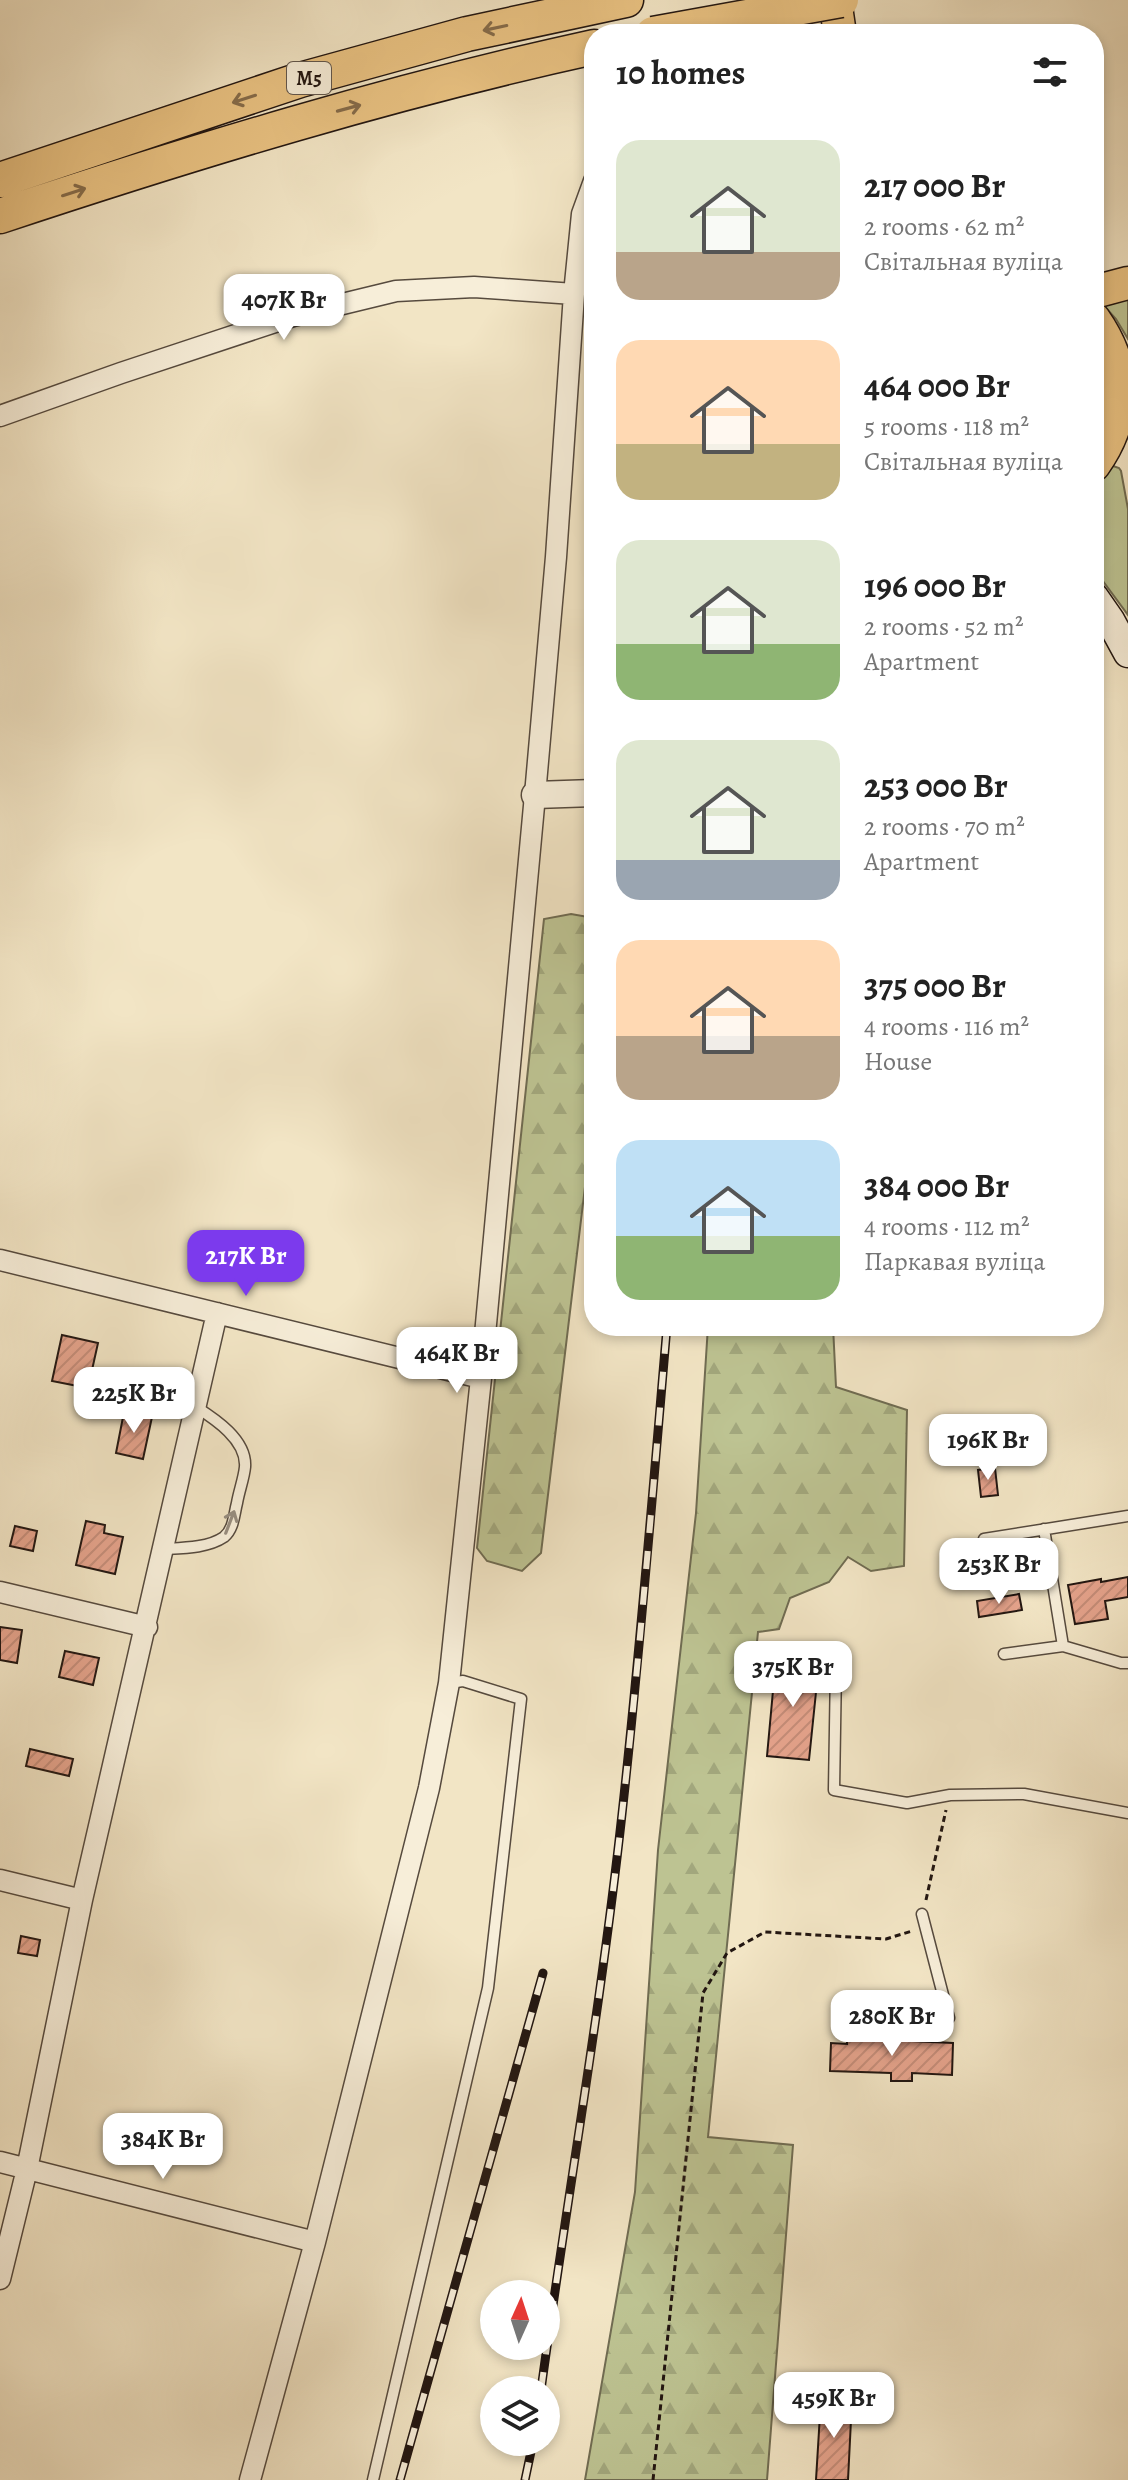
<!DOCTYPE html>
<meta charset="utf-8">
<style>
:root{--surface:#fff;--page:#f2f2f2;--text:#222;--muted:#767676;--accent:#7c3aed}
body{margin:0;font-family:Alegreya,serif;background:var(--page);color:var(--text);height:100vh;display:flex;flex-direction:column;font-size:30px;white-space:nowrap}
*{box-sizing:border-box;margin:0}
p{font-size:26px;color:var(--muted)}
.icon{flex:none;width:44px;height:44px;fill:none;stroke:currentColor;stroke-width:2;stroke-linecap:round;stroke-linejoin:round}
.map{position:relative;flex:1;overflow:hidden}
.sheet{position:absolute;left:584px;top:24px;width:520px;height:1312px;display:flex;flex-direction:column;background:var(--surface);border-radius:32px;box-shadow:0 4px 12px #0003}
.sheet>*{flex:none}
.needle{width:52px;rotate:3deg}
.controls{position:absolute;left:480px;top:2280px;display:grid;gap:16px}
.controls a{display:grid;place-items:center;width:80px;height:80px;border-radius:50%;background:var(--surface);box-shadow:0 4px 12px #0003;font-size:40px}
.price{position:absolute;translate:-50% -68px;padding:0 18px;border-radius:16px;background:#fff;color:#222;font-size:26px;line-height:52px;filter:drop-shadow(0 2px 4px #0008)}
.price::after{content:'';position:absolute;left:50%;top:48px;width:24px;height:18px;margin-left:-12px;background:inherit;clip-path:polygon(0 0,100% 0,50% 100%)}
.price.current{background:var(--accent);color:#fff}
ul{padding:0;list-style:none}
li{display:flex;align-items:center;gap:24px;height:200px;padding:0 32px}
li span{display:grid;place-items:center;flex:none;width:224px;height:160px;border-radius:24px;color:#555}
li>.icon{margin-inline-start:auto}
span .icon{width:96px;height:96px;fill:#fffc;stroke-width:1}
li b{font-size:34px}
h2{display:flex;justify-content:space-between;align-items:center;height:96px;padding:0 32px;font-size:34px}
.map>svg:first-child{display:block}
.grass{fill:#bdc392;stroke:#706c52;stroke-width:2}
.forest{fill:url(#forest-firs);stroke:#706c52;stroke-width:2}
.building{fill:url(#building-hatch);stroke:#221611;stroke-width:2}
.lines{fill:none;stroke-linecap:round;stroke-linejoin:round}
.service-casing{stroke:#564a3e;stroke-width:13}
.minor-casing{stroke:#564a3e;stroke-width:23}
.tertiary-casing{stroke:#564a3e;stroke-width:29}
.secondary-casing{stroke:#221611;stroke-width:31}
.primary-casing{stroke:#221611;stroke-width:35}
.trunk-casing{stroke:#221611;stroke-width:37}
.path{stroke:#221611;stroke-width:3;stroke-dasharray:6 4;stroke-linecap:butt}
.service{stroke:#f7eed9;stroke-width:10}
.minor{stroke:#f7eed9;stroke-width:20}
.tertiary{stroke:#f7eed9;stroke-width:26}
.secondary{stroke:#f7eed9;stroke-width:28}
.primary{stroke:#e9c282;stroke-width:32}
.trunk{stroke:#e9c282;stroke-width:34}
.rail-casing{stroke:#221611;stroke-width:9}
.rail{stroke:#f7eed9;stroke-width:6;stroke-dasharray:18;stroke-linecap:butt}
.trunk-bridge-casing{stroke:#221611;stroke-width:37;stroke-linecap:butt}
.trunk-bridge{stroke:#e9c282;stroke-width:34}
.oneway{stroke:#866c4a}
.oneway2{stroke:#978d7f}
.labels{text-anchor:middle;stroke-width:8;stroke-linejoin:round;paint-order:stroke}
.shield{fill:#f7eed9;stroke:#62574d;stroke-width:2}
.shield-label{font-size:20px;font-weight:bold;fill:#221611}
</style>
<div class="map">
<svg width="1128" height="2480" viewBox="0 0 1128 2480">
<defs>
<pattern id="forest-firs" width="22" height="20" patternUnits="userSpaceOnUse" patternTransform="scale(2)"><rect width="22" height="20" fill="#bdc392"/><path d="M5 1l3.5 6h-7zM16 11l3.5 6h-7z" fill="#a2a77d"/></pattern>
<pattern id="building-hatch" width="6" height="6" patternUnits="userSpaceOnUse" patternTransform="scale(2)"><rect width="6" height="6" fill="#e5a38c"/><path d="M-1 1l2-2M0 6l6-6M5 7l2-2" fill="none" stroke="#c48c78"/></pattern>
</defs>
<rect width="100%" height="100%" fill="#f2e5c5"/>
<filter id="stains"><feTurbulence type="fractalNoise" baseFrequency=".0025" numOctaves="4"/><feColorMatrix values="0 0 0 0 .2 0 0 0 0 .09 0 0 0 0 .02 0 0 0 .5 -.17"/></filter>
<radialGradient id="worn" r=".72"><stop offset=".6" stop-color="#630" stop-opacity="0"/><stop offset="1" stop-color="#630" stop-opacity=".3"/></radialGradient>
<!-- grass -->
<path class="grass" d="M1128,291v48l-12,-20 -10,-11v-6z
M1094,345l14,53 -14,41z
M1113,466l6,2 2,3 7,38v106l-34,-46v-84z"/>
<!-- forest -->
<path class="forest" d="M571,914l23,4v194l-53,441 -19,18 -35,-10 -10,-13 67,-629z
M708,1326h125l3,61 71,23 -3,156 -33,5 -23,-14 -19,25 -39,16 -11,31 -21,3 -50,505 85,8 -26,335h-182l50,-288 23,-342 38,-337z"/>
<!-- building -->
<path class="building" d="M62,1335l36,8 -10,45 -36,-7z
M124,1412l28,5 -9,42 -27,-6z
M995,1468l3,27 -17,2 -3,-27z
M86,1521l19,4 -1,8 19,4 -8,37 -39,-9z
M15,1526l22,5 -4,20 -23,-5z
M1128,1577v20l-23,4 3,18 -33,5 -7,-39 33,-6v3z
M1019,1594l3,16 -43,7 -2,-16z
M0,1627l22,3 -5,33 -17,-3z
M65,1651l34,7 -6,27 -34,-8z
M776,1658l43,5 -10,97 -42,-4z
M30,1749l43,10 -4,17 -43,-10z
M21,1936l19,4 -3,16 -19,-3z
M847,2038l106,5 -1,32 -40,-2v8h-21v-8l-61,-2 1,-28 16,1z
M821,2398l31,2 -4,80h-32z"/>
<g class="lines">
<!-- service casing -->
<g class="service-casing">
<path id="service" d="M1044,1529l19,117
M984,1539l144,-23
M164,1549c19,-1 44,-1 60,-12 10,-8 10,-23 13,-34 2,-12 7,-25 8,-36 2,-27 -30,-48 -49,-60
M1004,1654l59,-8 58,17h7
M836,1667l-2,123 73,13 43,-8 74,-1 104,19
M922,1914l27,104
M373,2480l115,-492 33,-289 -58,-18 -14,2"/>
</g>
<!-- minor casing -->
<g class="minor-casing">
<path id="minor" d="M0,416l121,-43 172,-57 103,-25 78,-4 100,7
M0,1260l481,118
M0,1592l147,35
M0,1880l82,20
M0,2162l315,80
M0,2279l27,-110 55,-269 135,-587
M250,2480l65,-238 114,-454 20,-105 32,-305 54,-583 21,-238 18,-263 8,-80 12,-33"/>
</g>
<!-- tertiary casing -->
<g class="tertiary-casing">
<path id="tertiary" d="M535,795l59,-2"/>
</g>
<!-- secondary casing -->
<g class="secondary-casing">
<path id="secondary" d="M1094,597l16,23 18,33"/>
</g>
<!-- primary casing -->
<g class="primary-casing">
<path id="primary" d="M835,0l5,34
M1094,292l34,-9
M1094,319c34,48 34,98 0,146"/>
</g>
<!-- trunk casing -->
<g class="trunk-casing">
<path id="trunk" d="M0,180l300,-100 167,-46 159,-34
M0,216c196,-65 393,-125 594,-169"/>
</g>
<!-- path -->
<path class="path" d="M926,1900l20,-90
M653,2480l50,-487 24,-40 38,-21 121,7 26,-8"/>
<!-- service -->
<use href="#service" class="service"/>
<!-- minor -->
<use href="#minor" class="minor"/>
<!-- tertiary -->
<use href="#tertiary" class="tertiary"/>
<!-- secondary -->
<use href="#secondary" class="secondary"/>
<!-- primary -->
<use href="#primary" class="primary"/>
<!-- trunk -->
<use href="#trunk" class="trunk"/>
<!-- rail casing -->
<g class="rail-casing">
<path id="rail" d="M779,34l2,-34
M541,2390c26,-192 60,-383 81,-576 18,-162 31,-325 45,-488
M400,2480l143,-507
M525,2480l8,-38"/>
</g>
<!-- rail -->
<use href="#rail" class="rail"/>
<!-- trunk-bridge casing -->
<g class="trunk-bridge-casing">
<path id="trunk-bridge" d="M653,34l188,-34"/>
</g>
<!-- trunk-bridge -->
<use href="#trunk-bridge" class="trunk-bridge"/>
</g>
<!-- one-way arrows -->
<defs><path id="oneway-shaft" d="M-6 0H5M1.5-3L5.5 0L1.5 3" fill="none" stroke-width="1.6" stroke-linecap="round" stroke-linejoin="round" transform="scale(2)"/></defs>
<g class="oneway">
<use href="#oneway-shaft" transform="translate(495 28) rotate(168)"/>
<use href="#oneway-shaft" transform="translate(244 99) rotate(162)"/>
<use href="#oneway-shaft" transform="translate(349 108) rotate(-15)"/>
<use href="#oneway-shaft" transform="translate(74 192) rotate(-18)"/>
</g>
<use class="oneway2" href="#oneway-shaft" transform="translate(230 1522) rotate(-69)"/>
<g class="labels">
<!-- shield labels -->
<rect class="shield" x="287" y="62" width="44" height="32" rx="6"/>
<g class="shield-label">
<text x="309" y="85">М5</text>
</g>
</g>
<rect width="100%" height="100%" filter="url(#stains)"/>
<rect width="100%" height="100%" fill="url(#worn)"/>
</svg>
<div class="controls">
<a><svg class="needle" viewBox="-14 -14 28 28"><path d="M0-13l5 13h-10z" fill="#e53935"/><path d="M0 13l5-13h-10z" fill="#767676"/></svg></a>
<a><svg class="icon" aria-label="layers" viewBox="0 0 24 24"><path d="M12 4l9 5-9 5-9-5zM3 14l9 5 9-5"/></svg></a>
</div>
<b class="price" style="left:284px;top:342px">407K Br</b>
<b class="price current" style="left:246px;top:1298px">217K Br</b>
<b class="price" style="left:457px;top:1395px">464K Br</b>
<b class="price" style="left:134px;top:1435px">225K Br</b>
<b class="price" style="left:988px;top:1482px">196K Br</b>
<b class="price" style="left:999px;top:1606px">253K Br</b>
<b class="price" style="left:793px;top:1709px">375K Br</b>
<b class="price" style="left:892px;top:2058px">280K Br</b>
<b class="price" style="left:163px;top:2181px">384K Br</b>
<b class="price" style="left:834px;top:2440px">459K Br</b>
<section class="sheet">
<h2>10 homes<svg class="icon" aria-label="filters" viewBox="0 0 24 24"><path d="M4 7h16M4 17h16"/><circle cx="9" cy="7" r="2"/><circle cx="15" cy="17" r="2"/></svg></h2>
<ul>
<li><span style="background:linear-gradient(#dfe7d0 70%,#b9a48a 0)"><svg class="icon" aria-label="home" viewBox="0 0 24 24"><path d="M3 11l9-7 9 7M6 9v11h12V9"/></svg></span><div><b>217 000 Br</b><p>2 rooms · 62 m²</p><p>Світальная вуліца</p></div></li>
<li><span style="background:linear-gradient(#ffd9b3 65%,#c2b280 0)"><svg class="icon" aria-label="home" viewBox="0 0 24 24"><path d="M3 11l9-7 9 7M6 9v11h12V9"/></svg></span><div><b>464 000 Br</b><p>5 rooms · 118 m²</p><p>Світальная вуліца</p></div></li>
<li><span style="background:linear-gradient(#dfe7d0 65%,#8fb573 0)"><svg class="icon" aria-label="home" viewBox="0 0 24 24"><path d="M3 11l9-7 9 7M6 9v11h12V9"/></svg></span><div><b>196 000 Br</b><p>2 rooms · 52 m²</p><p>Apartment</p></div></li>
<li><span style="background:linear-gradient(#dfe7d0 75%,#9aa5b1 0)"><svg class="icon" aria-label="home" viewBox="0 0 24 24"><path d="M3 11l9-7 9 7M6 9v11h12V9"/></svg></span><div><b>253 000 Br</b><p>2 rooms · 70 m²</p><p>Apartment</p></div></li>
<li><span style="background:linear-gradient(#ffd9b3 60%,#b9a48a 0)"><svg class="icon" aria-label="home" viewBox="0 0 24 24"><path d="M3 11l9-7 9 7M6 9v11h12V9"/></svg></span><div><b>375 000 Br</b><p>4 rooms · 116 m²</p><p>House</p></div></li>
<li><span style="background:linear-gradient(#bfe0f5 60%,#8fb573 0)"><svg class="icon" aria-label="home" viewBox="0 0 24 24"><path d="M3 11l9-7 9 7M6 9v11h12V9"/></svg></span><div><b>384 000 Br</b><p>4 rooms · 112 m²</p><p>Паркавая вуліца</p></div></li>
</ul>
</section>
</div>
